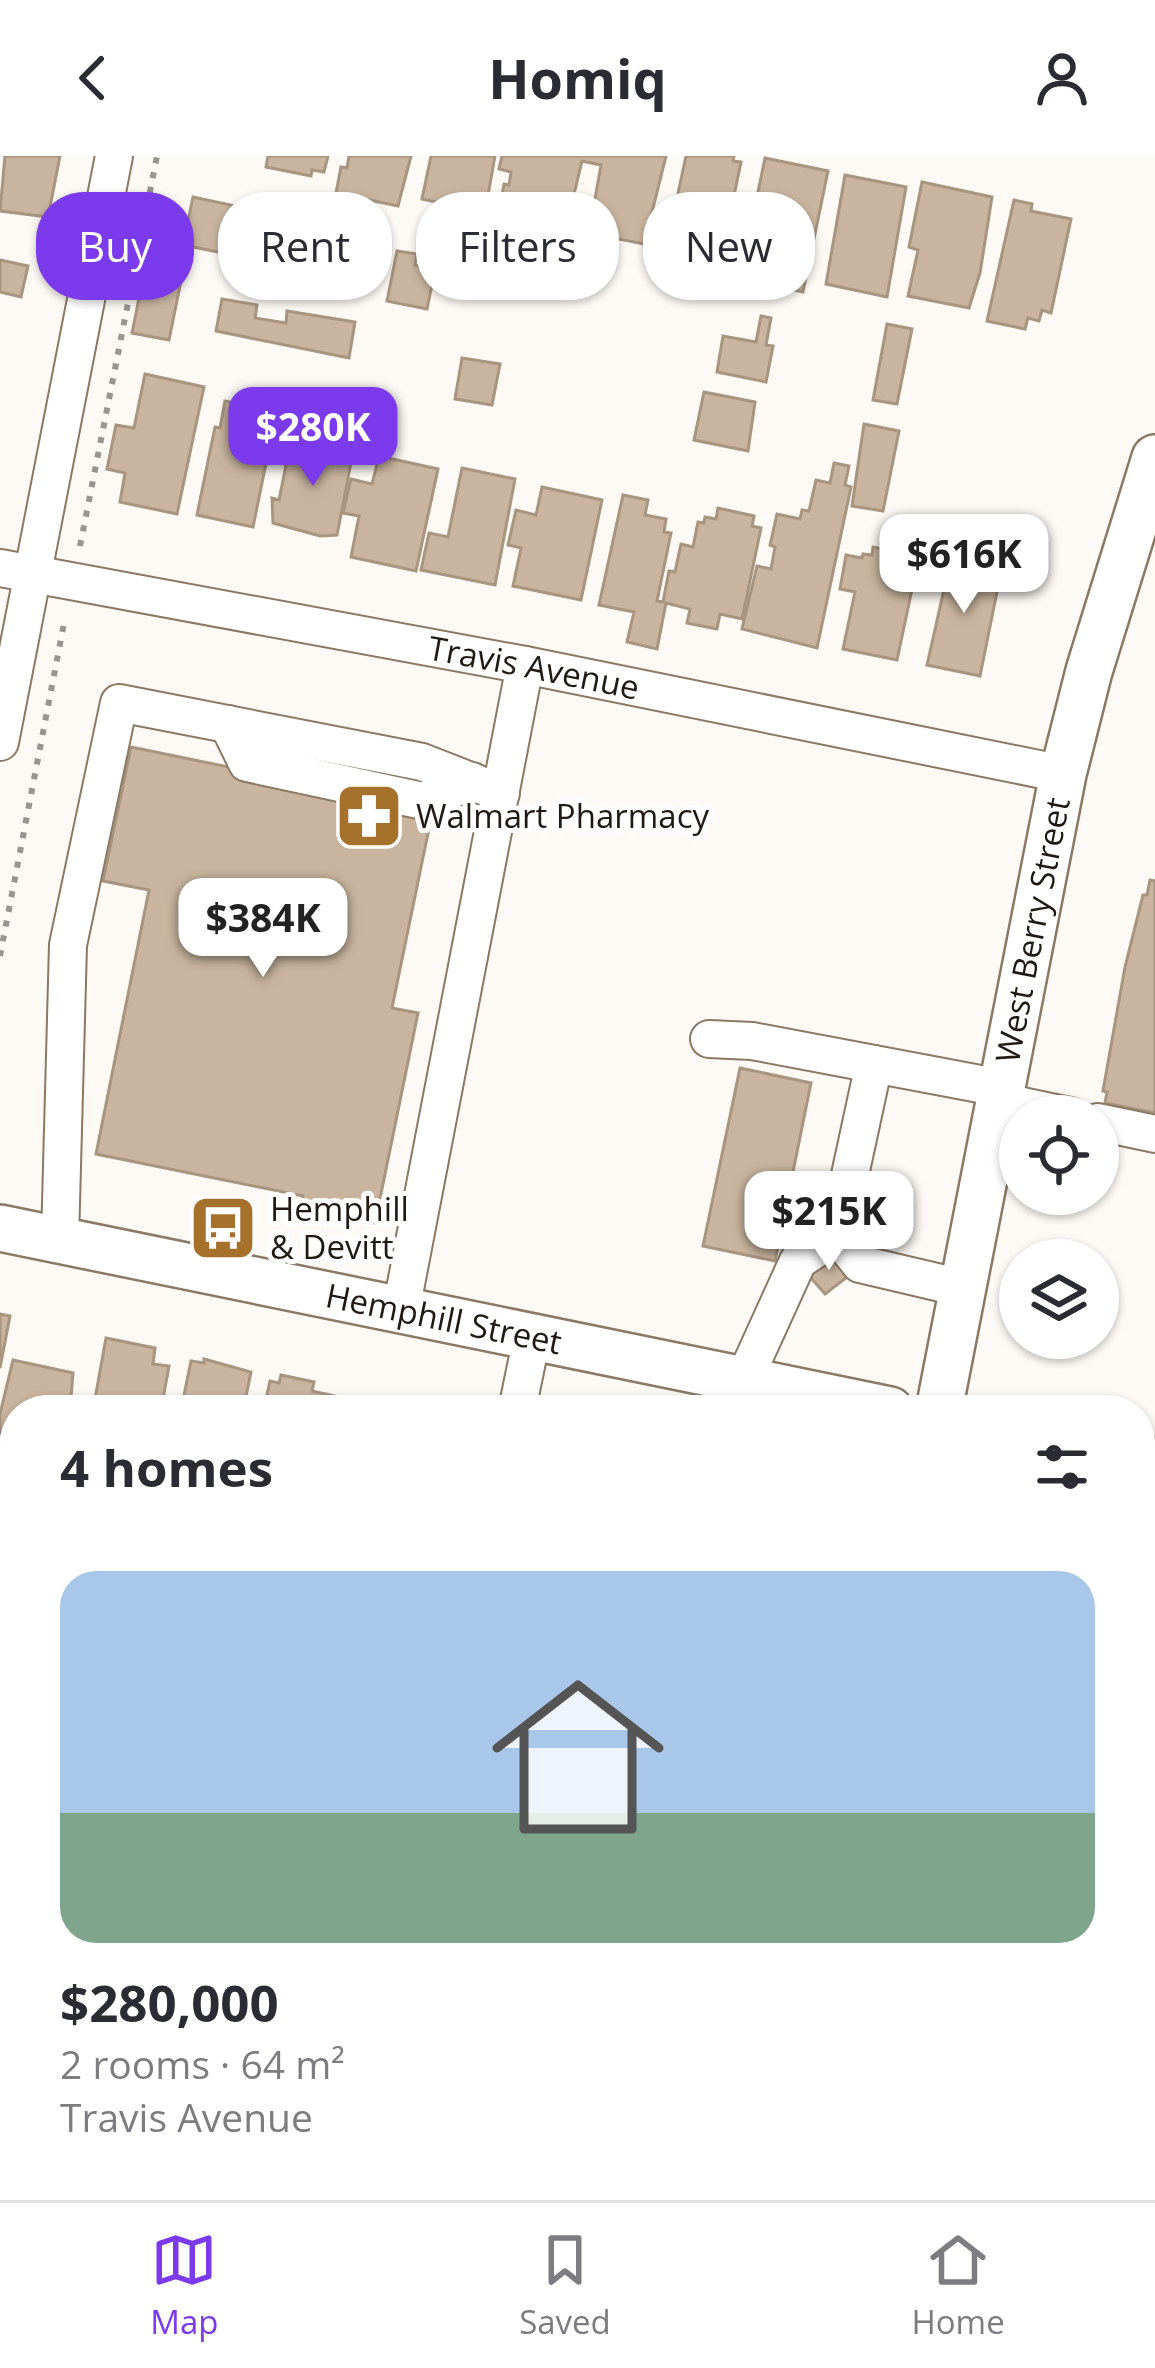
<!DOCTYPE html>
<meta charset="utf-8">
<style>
:root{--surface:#fff;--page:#f7f7f7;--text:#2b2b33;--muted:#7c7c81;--line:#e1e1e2;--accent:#7c3aed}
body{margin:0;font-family:"Open Sans",sans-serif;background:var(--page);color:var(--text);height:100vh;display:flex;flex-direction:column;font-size:45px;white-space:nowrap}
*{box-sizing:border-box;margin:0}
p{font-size:39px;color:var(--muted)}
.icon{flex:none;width:66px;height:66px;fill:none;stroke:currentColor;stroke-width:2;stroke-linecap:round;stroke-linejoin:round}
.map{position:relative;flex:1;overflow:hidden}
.drawer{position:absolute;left:0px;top:1239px;width:1155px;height:807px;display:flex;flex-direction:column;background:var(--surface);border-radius:48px 48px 0 0;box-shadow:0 3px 9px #0004}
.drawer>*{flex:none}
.top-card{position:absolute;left:36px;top:36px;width:1083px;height:108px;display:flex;gap:24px}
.buttons{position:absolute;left:999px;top:939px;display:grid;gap:24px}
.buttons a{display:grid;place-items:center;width:120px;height:120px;border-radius:50%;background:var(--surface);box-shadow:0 3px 9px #0004;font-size:60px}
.price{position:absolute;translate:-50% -102px;padding:0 27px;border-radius:24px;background:#fff;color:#222;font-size:39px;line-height:78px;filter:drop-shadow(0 3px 6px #0008)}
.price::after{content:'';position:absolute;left:50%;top:72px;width:36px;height:27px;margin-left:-18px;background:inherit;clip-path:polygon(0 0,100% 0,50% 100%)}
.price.on{background:var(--accent);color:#fff}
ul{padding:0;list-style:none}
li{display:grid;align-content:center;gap:24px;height:636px;padding:0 60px}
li+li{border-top:3px solid var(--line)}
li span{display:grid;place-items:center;height:372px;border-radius:36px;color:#555}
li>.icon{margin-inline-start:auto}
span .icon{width:216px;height:216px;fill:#fffc;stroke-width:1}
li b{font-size:51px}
h2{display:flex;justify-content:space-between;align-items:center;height:144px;padding:0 60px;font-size:51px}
.tag{padding:0 42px;border-radius:48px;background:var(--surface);box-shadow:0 3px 9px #0004;font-size:42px;line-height:108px}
.tag.on{background:var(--accent);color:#fff}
header{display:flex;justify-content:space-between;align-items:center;height:156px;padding:0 60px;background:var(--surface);font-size:54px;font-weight:700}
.tabs{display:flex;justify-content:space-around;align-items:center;height:168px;border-top:3px solid var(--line);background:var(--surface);font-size:33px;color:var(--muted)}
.tabs a{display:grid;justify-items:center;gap:6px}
.tabs .on{color:var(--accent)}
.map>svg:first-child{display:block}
.green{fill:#e7c7a3}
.building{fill:#c9b59f;stroke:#a89580;stroke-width:3}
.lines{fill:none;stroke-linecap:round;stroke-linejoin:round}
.minor-casing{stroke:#8b7964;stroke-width:40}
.major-casing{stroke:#8b7964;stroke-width:50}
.path{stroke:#99948e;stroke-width:6;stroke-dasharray:6 9;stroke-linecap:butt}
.minor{stroke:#fff;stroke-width:36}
.major{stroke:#fff;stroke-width:45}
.labels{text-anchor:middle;stroke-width:10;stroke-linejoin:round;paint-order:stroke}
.street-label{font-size:33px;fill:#211a12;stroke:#fff}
.poi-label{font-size:33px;fill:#211a12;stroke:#fff;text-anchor:start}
</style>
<header><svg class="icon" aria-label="back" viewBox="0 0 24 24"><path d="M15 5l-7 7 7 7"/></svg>Homiq<svg class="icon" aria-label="person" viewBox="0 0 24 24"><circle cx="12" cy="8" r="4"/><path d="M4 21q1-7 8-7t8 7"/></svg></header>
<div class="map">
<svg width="1155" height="2044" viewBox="0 0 1155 2044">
<rect width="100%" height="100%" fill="#fdf9f4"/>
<!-- green -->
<path class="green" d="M914,2031h140l-2,13h-140z"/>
<!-- building -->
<path class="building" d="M5,0h55l-12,61 -48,-6z
M268,0h60l-4,16 -12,-2 -1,6 -45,-9z
M349,0h62l-13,50 -62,-13 5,-26 6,1z
M431,0h64l-10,56 -63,-13z
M502,0h164l-22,88 -55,-11 12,-68 -19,-4 -17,71 -67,-15 6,-33 5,1 2,-13 -12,-3z
M686,0h48l-1,5 8,1 -17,82 -14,-3 -3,12 -40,-8z
M765,2l63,13 -25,121 -63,-13z
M845,19l61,12 -19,110 -61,-13z
M922,26l70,15 -12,76 -11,35 -61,-12 10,-46 -9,-3z
M193,41l70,15 -10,47 -70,-14z
M1014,44l18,4 -1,7 40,8 -20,94 -9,-3 -3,11 -11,-3 -3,11 -38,-8z
M312,90l31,7 -5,26 -32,-7 -3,13 -32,-7 4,-18 32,7z
M397,95l20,3 -2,11 20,5 -8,39 -40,-8z
M0,104l28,6 -7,31 -21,-5z
M144,117l37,8 -12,59 -37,-7z
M222,143l35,6 -2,13 31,5 1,-12 68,11 -6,36 -133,-27z
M761,160l10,2 -5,27 7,1 -7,36 -49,-10 6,-36 33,6z
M887,168l25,5 -15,75 -24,-4z
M462,202l38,6 -8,41 -37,-6z
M145,218l59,13 -27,127 -57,-12 5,-29 -18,-4 9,-44 18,3z
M704,236l51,10 -7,49 -54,-11z
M225,245l43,9 -6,27 9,2 -18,88 -56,-12 18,-88 5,1z
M864,268l35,7 -16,80 -31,-5z
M291,284l62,12 -16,83 -17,1 -47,-13 -1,-25 7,2z
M379,300l59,13 -22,102 -65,-14 8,-41 -16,-3 8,-34 21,5z
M834,307l15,3 -4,19 6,2 -34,161 -75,-19 15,-63 14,3 4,-22 -5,-2 7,-31 23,5 2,-9 7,1 7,-31 14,3z
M462,312l53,11 -20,106 -74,-15 8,-37 19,4z
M542,331l60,13 -21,100 -68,-14 8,-38 -13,-3 8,-35 20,5z
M623,339l25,5 -3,15 21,4 -2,13 7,1 -14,68 6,1 6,-31 6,1 6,-28 12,3 5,-25 6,1 1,-6 11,2 2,-11 36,8 -2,10 9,2 -19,91 -22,-5 -3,15 -30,-6 3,-14 -24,-6 -9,46 -30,-7 7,-30 -35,-7z
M954,389l24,5 -4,21 26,6 -20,99 -53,-11z
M873,391l19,4 -2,9 27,6 -20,94 -54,-11 12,-57 -15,-3 6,-34 16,3 1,-4 9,1z
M131,591l302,62 -41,199 26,5 -43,210 -75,-15 3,-12 -207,-42 53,-264 -46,-9z
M1150,724l5,1v232l-50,-10 2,-11 -4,-1 22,-124 18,-72h4z
M740,912l71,15 -36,178 -72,-15z
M832,1095l19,23 -26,20 -19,-22z
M0,1158l10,2 -10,52z
M106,1182l49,10 -2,16 16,2 -8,44h-68z
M204,1203l47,13 -7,34 7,4h-70l10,-49 13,2z
M13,1204l60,13 -3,37h-55v26l-15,-3v-19z
M281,1219l33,7 -2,9 27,6 -3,13 -72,-2 6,-27 9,2z
M361,1243l39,8 -1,3h-50l1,-4 10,2z
M0,1560l15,3v23l-15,58z
M15,1610v51l-10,-2z
M1140,1779l14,3 -5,28 3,1v16l-12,60z
M351,2031h35l-3,13h-35z
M453,2031h51l-3,13 -50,-2z"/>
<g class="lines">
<!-- minor casing -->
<g class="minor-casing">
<g id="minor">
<path id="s1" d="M0,412l525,97 538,109"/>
<path d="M228,568l19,39 176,38 49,-20"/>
<path d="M0,586l114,-586"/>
<path d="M709,883l43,2 249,47"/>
<path d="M874,908l-37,171 23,29 102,24"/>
<path d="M998,945l72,15"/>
<path d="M1098,966l57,12"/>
<path d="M60,1084l8,-295 51,-242 303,59 79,31"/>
<path d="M401,1154l124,-645"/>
<path d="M744,1224l54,-119 39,-26"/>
<path d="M517,1254l15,-73"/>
<path d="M1140,1495l15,-75"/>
<path d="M1140,1539l11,2"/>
<path d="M1140,1589l15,3"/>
<path d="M1140,1646l15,3"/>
<path d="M0,1743l15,4"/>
<path d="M1140,1979l15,-1"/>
<path d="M566,2044l1,-13"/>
<path d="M1078,2044l4,-13"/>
</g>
</g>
<!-- major casing -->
<g class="major-casing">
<g id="major">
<path id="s2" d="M0,1072l890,182"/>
<path id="s3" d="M939,1254l124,-636 26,-103 66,-213"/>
<path d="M1140,1303l15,2"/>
<path d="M799,2044l2,-13"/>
</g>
</g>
<!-- path -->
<path class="path" d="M80,390l77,-390
M0,800l65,-338"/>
<!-- minor -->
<use href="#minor" class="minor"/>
<!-- major -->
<use href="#major" class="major"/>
</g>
<!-- icons -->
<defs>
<g id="pharmacy-square" transform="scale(3.45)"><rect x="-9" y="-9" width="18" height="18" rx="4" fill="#a6712a" stroke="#fff"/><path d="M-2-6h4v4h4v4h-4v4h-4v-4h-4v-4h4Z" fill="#fff"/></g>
<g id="bus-square" transform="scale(3.45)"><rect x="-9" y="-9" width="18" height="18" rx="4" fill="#a6712a" stroke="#fff"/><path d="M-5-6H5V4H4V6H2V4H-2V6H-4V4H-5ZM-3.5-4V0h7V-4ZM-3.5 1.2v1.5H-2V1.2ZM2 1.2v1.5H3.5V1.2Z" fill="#fff"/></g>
</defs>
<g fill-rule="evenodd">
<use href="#pharmacy-square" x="369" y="660"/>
<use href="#bus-square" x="223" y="1072"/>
</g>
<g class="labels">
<!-- street labels -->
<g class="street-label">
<text dy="12" stroke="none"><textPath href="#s1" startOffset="543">Travis Avenue</textPath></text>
<text dy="12" stroke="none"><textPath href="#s3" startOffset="489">West Berry Street</textPath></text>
<text dy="12" stroke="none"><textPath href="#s2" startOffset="453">Hemphill Street</textPath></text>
</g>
<!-- poi labels -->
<g class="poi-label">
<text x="416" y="672">Walmart Pharmacy</text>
<text x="270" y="1065">Hemphill<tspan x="270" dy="38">&amp; Devitt</tspan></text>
</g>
</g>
</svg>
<div class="buttons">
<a><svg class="icon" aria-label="locate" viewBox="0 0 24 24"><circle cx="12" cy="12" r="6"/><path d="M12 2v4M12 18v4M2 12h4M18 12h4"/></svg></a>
<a><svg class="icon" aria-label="layers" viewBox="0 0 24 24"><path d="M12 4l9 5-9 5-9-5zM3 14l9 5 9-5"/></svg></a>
</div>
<b class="price on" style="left:313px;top:333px">$280K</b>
<b class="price" style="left:964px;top:460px">$616K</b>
<b class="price" style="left:263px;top:824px">$384K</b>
<b class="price" style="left:829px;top:1117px">$215K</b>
<div class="top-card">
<a class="tag on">Buy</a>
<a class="tag">Rent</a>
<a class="tag">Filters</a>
<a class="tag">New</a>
</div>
<section class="drawer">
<h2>4 homes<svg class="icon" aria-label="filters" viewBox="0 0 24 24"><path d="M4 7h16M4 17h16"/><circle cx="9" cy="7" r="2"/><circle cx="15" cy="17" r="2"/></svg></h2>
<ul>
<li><span style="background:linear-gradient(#a9c7e8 65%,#7fa58c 0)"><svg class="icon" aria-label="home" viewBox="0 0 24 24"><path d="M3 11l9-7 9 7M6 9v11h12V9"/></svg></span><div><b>$280,000</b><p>2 rooms · 64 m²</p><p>Travis Avenue</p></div></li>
</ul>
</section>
</div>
<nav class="tabs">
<a class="on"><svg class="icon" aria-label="map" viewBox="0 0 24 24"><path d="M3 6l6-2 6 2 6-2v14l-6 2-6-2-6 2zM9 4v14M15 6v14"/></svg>Map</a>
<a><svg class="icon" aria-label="saved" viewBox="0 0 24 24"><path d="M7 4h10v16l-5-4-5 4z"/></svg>Saved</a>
<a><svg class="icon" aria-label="home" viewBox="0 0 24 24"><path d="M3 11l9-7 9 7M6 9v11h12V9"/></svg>Home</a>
</nav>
